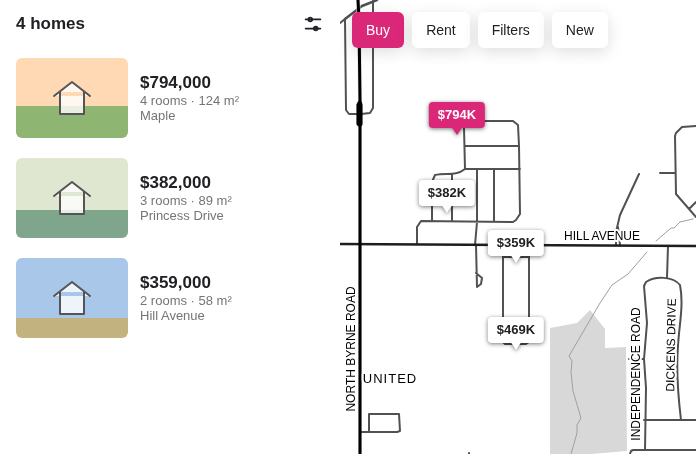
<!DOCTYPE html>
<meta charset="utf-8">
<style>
:root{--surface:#fff;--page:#f6f6f6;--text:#202124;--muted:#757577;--accent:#db2777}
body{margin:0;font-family:Helvetica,sans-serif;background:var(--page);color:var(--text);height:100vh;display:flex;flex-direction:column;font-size:15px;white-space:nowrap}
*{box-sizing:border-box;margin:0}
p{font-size:13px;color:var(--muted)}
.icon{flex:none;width:22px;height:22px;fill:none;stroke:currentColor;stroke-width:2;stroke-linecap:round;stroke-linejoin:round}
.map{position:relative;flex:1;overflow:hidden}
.panel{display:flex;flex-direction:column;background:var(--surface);width:340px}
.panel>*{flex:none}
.banner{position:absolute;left:12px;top:12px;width:284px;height:36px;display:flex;gap:8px}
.price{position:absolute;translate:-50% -34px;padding:0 9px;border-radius:4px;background:#fff;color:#222;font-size:13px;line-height:26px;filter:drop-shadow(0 1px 2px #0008)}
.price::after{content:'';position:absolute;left:50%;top:24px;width:12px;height:9px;margin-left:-6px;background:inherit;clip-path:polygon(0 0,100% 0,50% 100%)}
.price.current{background:var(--accent);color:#fff}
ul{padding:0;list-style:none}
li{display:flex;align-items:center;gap:12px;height:100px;padding:0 16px}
li span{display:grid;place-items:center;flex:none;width:112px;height:80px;border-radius:6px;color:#555}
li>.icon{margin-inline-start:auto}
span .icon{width:48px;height:48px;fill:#fffc;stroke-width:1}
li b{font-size:17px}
h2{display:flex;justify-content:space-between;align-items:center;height:48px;padding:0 16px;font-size:17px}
.chip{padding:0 14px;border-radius:6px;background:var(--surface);box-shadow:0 4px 16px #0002;font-size:14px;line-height:36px}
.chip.current{background:var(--accent);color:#fff}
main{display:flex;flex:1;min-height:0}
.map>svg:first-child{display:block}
.green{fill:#d8d8d8}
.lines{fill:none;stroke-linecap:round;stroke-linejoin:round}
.stream{stroke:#9f9f9f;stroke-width:1}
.primary-casing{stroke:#dbdbdb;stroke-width:4}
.minor{stroke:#515151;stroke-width:2}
.tertiary{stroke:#515151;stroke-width:2.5}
.secondary{stroke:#1e1e1e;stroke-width:2.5}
.primary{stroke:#000;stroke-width:3}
.primary-bridge-casing{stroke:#dbdbdb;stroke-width:4;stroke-linecap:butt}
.primary-bridge{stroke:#000;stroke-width:3}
.labels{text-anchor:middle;stroke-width:4;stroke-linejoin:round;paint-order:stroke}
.street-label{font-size:12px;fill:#000;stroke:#fff}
.neighbourhood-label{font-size:13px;letter-spacing:1px;fill:#000;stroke:#fff}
</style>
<main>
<section class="panel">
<h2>4 homes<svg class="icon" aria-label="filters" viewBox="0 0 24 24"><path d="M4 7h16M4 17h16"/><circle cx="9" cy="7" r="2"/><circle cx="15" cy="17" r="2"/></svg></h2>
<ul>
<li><span style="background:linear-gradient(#ffd9b3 60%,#8fb573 0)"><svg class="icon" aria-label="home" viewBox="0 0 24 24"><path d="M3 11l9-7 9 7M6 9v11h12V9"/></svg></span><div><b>$794,000</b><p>4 rooms · 124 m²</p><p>Maple</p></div></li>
<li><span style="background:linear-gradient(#dfe7d0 65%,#7fa58c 0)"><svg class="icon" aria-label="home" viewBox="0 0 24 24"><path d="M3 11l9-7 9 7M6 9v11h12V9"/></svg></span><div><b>$382,000</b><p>3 rooms · 89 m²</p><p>Princess Drive</p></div></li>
<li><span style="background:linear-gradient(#a9c7e8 75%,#c2b280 0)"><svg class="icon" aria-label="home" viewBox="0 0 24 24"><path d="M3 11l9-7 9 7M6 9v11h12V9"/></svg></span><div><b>$359,000</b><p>2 rooms · 58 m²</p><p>Hill Avenue</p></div></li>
</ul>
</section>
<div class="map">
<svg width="356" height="454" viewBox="0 0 356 454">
<rect width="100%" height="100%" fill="#fff"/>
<!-- green -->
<path class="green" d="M250,310l15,19v19l21,-1 1,104 -36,3h-41v-126l27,-5z"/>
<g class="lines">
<!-- stream -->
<path class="stream" d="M316,241l15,-13h3l6,-6 13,-3
M231,454l6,-21v-8l4,-7 -8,-27 -2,-19 1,-11 -3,-5 31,-53 12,-18 16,-11 19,-22"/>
<!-- primary casing -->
<g class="primary-casing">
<path id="primary" d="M19,19l1,82 -2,4v19l2,2v328
M20,101l1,4v19l-1,2"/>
</g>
<!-- minor -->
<path class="minor" d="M5,19l1,91 3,4h9
M0,23l5,-4
M21,114l9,-1 3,-5v-107
M356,126l-14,1 -6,6 -1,3 1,58 20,23
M125,146h54
M154,169v52
M320,173h15
M112,174v47
M349,209l7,-7
M92,221v-39l3,-7c11,-3 20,2 30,-6h55
M278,227l2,18
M77,244v-17l4,-6 92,1 3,-2 4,-6 -1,-68 -1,-21 -5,-4h-43l-4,3 -2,4 1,41
M135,245l2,-23v-53
M136,245l1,42 4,-3 1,-6 -6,-5
M163,245v97l2,2h21l3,-2v-97
M276,245v-13l4,-17 19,-41
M163,257h26
M327,278l1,-32
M289,359h15
M29,414h30l1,17 -3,1h-28z
M304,420h52
M20,432h9
M305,450l1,-62 -2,-29 3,-36 -3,-37 2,-4c9,-6 27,-6 34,3 4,20 -1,41 -2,61 -2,24 0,49 3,74
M129,454v-1
M290,454l1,-3 2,-1h63"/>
<!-- tertiary -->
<path class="tertiary" d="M5,19l17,-13 15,-6"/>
<!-- secondary -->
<path class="secondary" d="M0,244l356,2"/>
<!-- primary -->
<use href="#primary" class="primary"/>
<!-- primary-bridge casing -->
<g class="primary-bridge-casing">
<path id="primary-bridge" d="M18,0l1,19"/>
</g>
<!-- primary-bridge -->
<use href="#primary-bridge" class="primary-bridge"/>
</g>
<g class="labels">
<!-- street labels -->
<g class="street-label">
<text x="262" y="240">HILL AVENUE</text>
<text transform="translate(331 345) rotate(-89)" y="4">DICKENS DRIVE</text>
<text transform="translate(11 349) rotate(-90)" y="4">NORTH BYRNE ROAD</text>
<text transform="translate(296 374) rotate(-90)" y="4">INDEPENDENCE ROAD</text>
</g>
<!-- neighbourhood labels -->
<g class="neighbourhood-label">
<text x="50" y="383">UNITED</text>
</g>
</g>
</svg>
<b class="price current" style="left:117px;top:136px">$794K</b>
<b class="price" style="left:107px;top:214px">$382K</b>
<b class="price" style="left:176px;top:264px">$359K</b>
<b class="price" style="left:176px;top:351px">$469K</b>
<div class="banner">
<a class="chip current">Buy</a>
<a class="chip">Rent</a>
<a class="chip">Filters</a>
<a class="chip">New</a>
</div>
</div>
</main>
